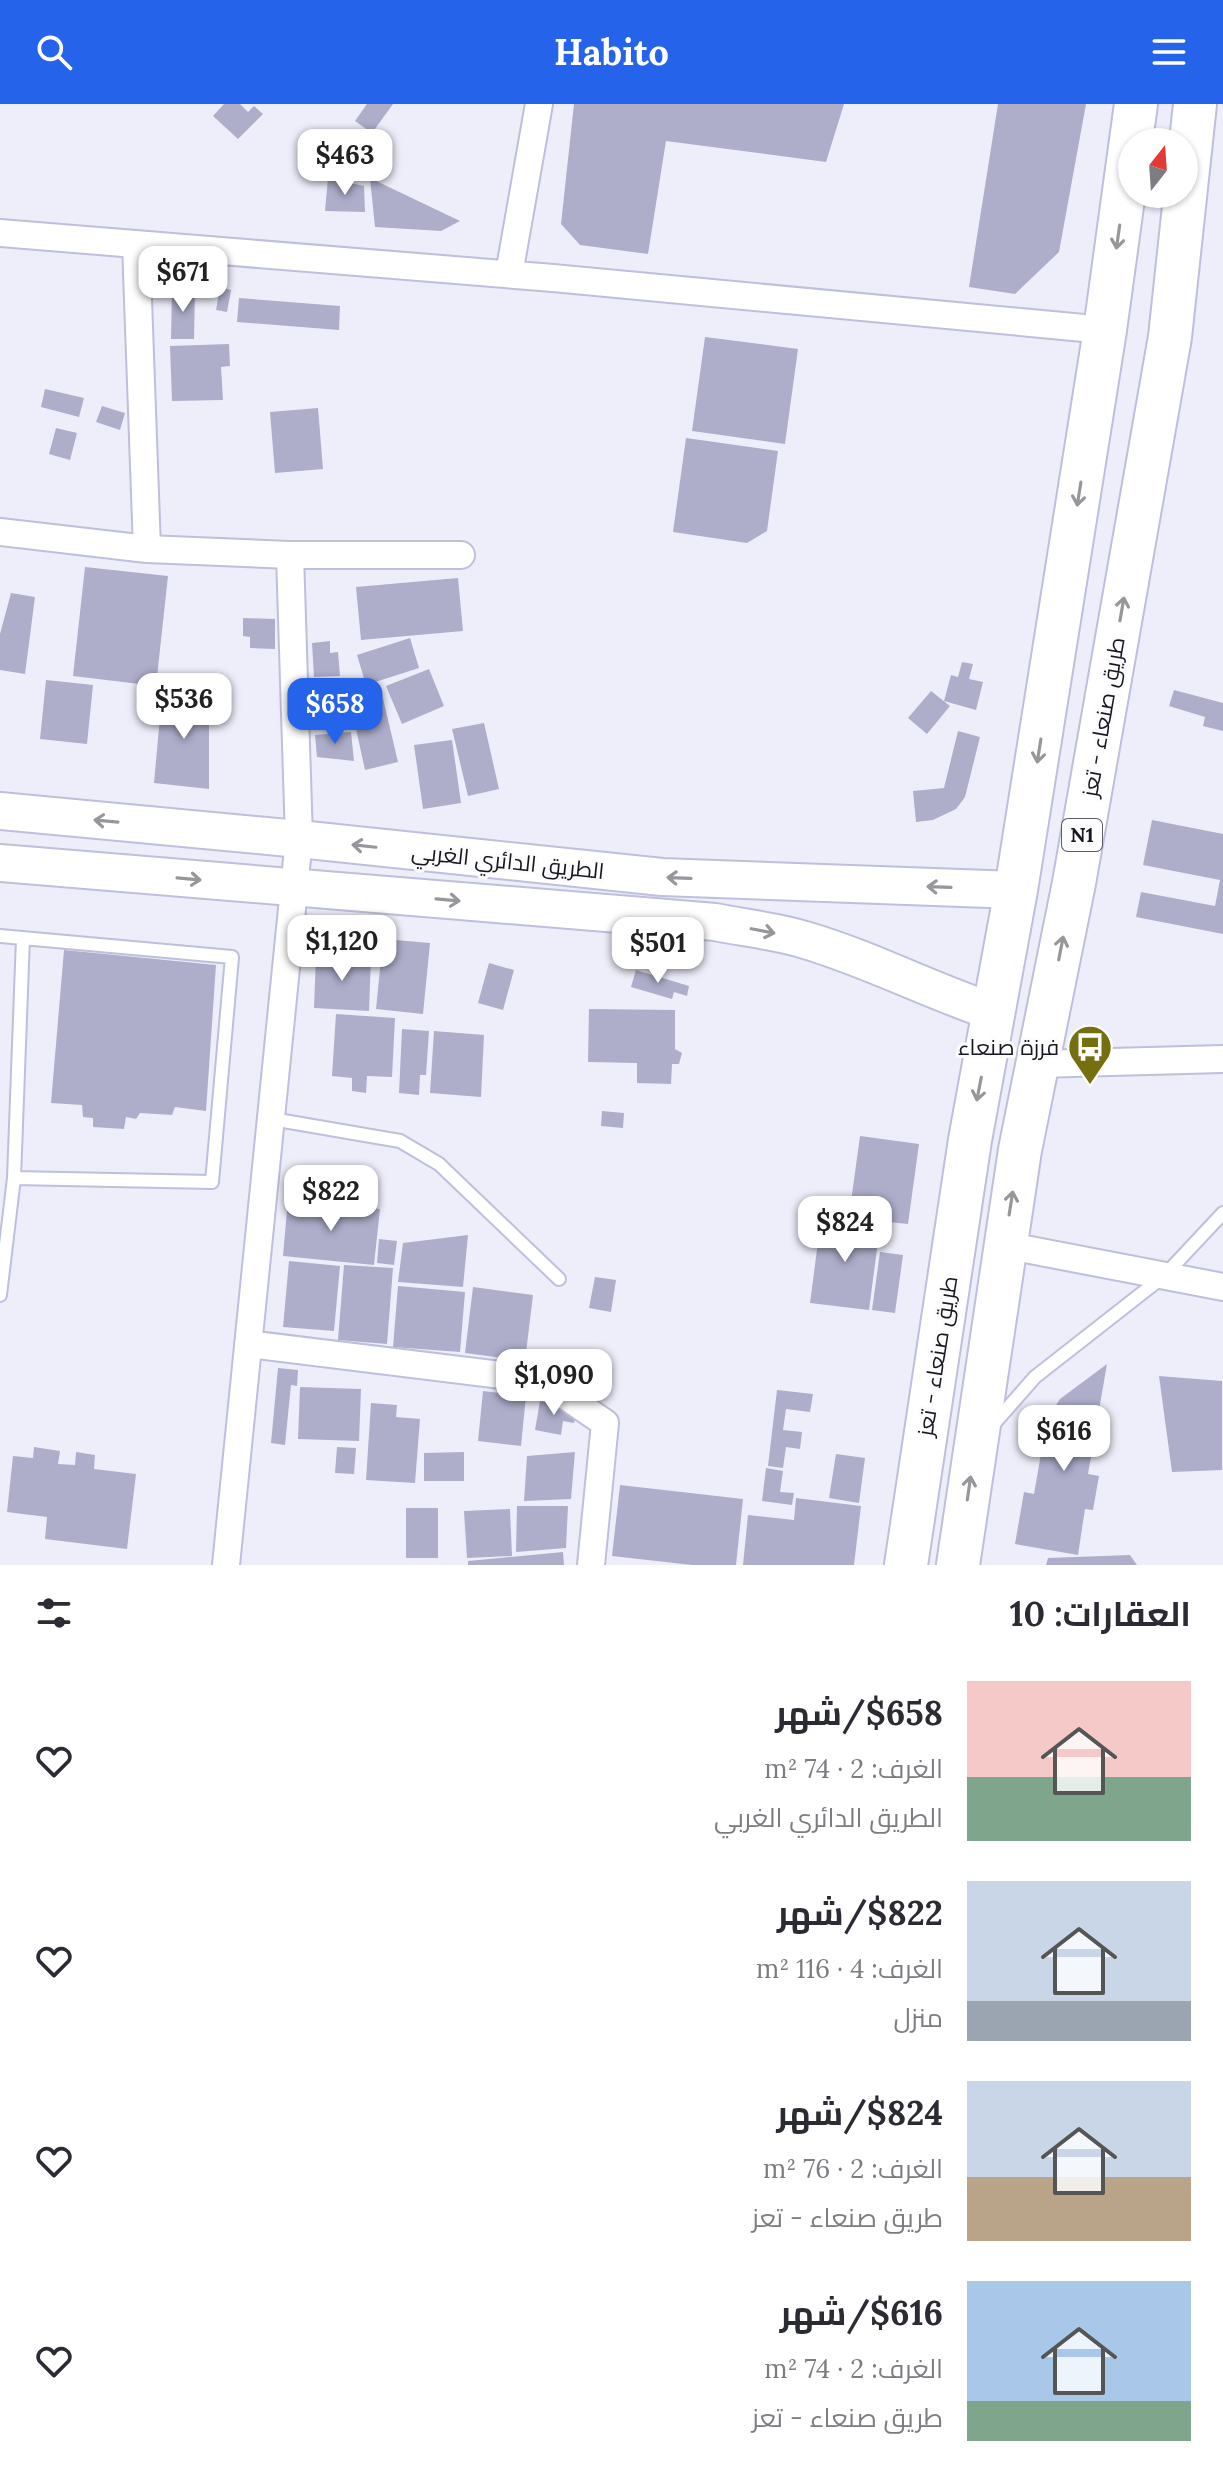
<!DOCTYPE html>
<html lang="ar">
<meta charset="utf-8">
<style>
:root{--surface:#fff;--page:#f7f7f7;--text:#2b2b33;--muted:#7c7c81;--accent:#2563eb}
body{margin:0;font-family:Lora,Cairo,serif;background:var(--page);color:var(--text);direction:rtl;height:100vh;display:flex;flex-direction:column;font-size:30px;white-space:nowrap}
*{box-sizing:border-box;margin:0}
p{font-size:26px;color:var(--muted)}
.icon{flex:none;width:44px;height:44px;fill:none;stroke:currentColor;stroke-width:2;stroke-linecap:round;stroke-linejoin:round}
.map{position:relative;height:1461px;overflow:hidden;direction:ltr}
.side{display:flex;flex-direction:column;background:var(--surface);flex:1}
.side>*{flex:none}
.needle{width:52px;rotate:17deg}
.fabs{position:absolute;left:1118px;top:24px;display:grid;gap:16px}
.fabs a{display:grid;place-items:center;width:80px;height:80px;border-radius:50%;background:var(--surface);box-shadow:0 2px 6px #0004;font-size:40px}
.price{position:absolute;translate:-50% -68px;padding:0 18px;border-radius:16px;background:#fff;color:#222;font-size:26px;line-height:52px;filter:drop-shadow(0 2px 4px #0008)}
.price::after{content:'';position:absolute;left:50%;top:48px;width:24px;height:18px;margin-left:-12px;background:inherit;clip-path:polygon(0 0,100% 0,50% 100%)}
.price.current{background:var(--accent);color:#fff}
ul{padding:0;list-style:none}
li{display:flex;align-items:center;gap:24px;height:200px;padding:0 32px}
li span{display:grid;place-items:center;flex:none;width:224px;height:160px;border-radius:0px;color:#555}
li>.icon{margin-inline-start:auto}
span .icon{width:96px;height:96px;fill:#fffc;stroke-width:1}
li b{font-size:34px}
h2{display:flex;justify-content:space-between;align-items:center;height:96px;padding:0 32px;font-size:34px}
header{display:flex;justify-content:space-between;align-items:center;height:104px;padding:0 32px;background:var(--accent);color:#fff;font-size:36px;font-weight:700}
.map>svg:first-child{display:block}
.building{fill:#aeaecb}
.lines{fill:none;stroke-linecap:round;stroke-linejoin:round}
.service-casing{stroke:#bebfdc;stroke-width:16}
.minor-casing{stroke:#bebfdc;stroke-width:30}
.secondary-casing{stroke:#bebfdc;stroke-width:40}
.trunk-casing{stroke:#bebfdc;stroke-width:46}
.service{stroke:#fff;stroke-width:12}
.minor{stroke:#fff;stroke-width:26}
.secondary{stroke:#fff;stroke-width:36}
.trunk{stroke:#fff;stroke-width:42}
.oneway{stroke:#97979b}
.labels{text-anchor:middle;stroke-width:6;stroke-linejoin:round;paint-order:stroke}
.shield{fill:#fcfcfc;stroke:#5c5c63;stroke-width:2}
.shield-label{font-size:20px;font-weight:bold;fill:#171721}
.street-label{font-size:22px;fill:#171721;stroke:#fcfcfc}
.poi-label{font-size:22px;fill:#171721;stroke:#fcfcfc;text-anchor:end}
</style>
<header><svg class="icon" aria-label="menu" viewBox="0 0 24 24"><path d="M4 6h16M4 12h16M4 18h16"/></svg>Habito<svg class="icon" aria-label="search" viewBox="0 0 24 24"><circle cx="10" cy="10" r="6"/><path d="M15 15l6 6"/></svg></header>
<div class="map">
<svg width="1223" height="1461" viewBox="0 0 1223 1461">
<rect width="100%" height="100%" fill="#edeefa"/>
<!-- building -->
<path class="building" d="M224,0h16l8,8 6,-6 9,8 -25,25 -25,-23z
M367,0h26l-21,29 -17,-12z
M574,0h270l-18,58 -160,-21 -18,113 -68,-9 -19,-21z
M998,0h88l-27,148 -44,42 -46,-7z
M328,74l36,8 1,26 -40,-1z
M370,74l90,43 -19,10 -66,-4z
M220,183l11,3 -4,22 -11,-2z
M172,185h23l-1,50h-23z
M239,194l101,8 -1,24 -102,-8z
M705,233l93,12 -13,95 -93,-13z
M229,240l1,22 -9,1 2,33 -51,1 -2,-55z
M45,285l39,9 -5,19 -38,-10z
M102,302l23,7 -5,17 -24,-8z
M318,304l5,61 -48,4 -5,-61z
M56,324l21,5 -7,27 -21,-6z
M686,334l92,13 -11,80 -20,12 -74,-11z
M85,463l83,9 -12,110 -83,-10z
M458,474l5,53 -102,9 -5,-53z
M11,489l24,4 -10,77 -25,-4v-36z
M243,514l32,1v30l-25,-1v-11l-7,-1z
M410,534l9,30 -53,17 -9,-30z
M330,537v12l8,-1 2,24 -26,1 -2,-34z
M962,558l11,2 -4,15 14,3 -7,28 -32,-9 7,-26 7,2z
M429,565l15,37 -42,18 -16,-38z
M46,576l47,5 -6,59 -47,-5z
M381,586l17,72 -33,8 -9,-41 6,-2 -3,-14 -6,1 -4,-16z
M1174,586l49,13v28l-20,-5 2,-9 -36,-11z
M931,587l19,15 -23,28 -19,-16z
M209,589v96l-55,-6 8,-89z
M345,596l4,27 -38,-2v-20z
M484,619l15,66 -31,7 -16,-67z
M958,627l22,6 -15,60 -9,12 -23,11 -17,2 -3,-31 31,-3z
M351,628l3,29 -37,-4 -2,-22z
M452,636l9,63 -38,6 -9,-64z
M1152,716l71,14v100l-87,-17 5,-25 74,14 5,-26 -77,-15z
M383,835l47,4 -7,71 -47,-5z
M64,846l152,15 -10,146 -31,-4 -3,8 -32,-2 -4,6 -10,-2 -2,12 -31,-2v-9l-10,-1 -1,-12 -31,-2z
M316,851l55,3 -2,53 -55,-3z
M489,859l25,7 -11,40 -25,-7z
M636,866l53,16 -2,10 -13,-4 -2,7 -41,-12z
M589,905l86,1v39l7,4 -3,11h-7l-1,20 -34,-1v-20l-49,-1z
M336,910l59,4 -3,59 -25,-1 -1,17 -14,-2v-13l-20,-2z
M402,925l27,2 -3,44h-6l-1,20 -20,-2z
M434,927l50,4 -3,62 -51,-4z
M602,1007l22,2 -1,15 -22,-2z
M860,1032l59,8 -11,80 -29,-3 2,-8 -31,-4z
M288,1095l38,4v7l18,2 1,-7 35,4 -6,56 -91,-9z
M821,1115l59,7 -11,84 -59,-7z
M468,1131l-5,52 -65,-5 5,-39z
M379,1135l18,2 -3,24 -17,-2z
M880,1148l23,3 -8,58 -23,-3z
M289,1157l51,5 -6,65 -51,-4z
M344,1161l49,3 -6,76 -49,-4z
M595,1173l21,3 -5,32 -22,-4z
M398,1182l67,6 -5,60 -67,-5z
M473,1183l60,8 -8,66 -60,-8z
M1107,1260l-19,110 11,2 -6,34 -8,-1 -7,46 -63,-11 9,-52 10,2 13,-75 13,-20z
M278,1264l20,2 -1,16 -6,-1 -6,60 -14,-2z
M1159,1272l63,5v89l-50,2z
M300,1283l61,2 -2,52 -61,-2z
M777,1286l36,4 -3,18 -24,-3 -3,21 19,2 -2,17 -14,-2 -3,21 -15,-2z
M483,1287l43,5 -5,50 -43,-5z
M540,1297l37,7 -3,15 -11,-2 -2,14 -26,-5z
M371,1299l26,2 -1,12 24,2 -5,64 -49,-3z
M34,1343l26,4 -2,13 17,1 1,-13 19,3 -1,14 42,5 -9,75 -82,-10 2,-22 -40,-5 6,-56 20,2z
M337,1343l19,1 -2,26 -19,-1z
M464,1348v29h-40v-28z
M575,1348l-4,47 -47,2 3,-45z
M836,1350l29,4 -6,45 -30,-5z
M766,1364l17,3 -3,21 14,1 -2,12 -30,-4z
M620,1381l123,14 -7,66h-44l-80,-9z
M796,1394l65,8 -7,59h-111l5,-50 46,5z
M517,1402h51l-2,42 -50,4z
M406,1404h32v50h-32z
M510,1405l2,47 -45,2 -3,-47z
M563,1448l1,13h-96v-4z
M1130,1451l7,10h-91l2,-7z"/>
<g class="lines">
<!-- service casing -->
<g class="service-casing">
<path id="service" d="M0,832l232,21 -20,225 -198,-4
M272,1015l128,22 39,23 120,115
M0,1191l14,-117 9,-240
M991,1323l44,-50 129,-101 59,-63"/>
</g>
<!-- minor casing -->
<g class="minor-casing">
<path id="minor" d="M0,129l553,45 552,52
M509,170l30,-170
M0,428l147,17 -11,-305
M147,445l143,6 9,284 -73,726
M290,451h171
M1037,960l186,-5
M1004,1141l219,42
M248,1240l294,36 63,43 -14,142"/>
</g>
<!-- secondary casing -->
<g class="secondary-casing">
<path id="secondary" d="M0,707l299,28 363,38 354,13
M0,759l715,59c29,6 61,9 90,18 65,19 125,51 189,72"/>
</g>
<!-- trunk casing -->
<g class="trunk-casing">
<path id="trunk" d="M906,1461l64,-425 46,-250 89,-560 31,-226
M958,1461l62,-415 54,-267 96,-546 25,-233"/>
</g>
<!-- service -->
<use href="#service" class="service"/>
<!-- minor -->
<use href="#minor" class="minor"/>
<!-- secondary -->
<use href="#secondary" class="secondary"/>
<!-- trunk -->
<use href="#trunk" class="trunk"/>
</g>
<!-- one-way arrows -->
<defs><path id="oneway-shaft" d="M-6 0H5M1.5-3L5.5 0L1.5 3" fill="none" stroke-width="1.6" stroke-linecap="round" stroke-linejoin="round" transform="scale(2)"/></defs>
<g class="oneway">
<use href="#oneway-shaft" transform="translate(1118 133) rotate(98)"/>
<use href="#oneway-shaft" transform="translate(1079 390) rotate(99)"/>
<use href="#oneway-shaft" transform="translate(1122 505) rotate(-80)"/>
<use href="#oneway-shaft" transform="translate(1039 647) rotate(99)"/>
<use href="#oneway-shaft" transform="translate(106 717) rotate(-175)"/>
<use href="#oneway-shaft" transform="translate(364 742) rotate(-174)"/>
<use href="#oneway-shaft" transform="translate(679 774) rotate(-178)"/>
<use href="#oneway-shaft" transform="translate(189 775) rotate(5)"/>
<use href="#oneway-shaft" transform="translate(939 783) rotate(-178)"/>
<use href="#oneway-shaft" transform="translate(448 796) rotate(5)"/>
<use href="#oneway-shaft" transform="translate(763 827) rotate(11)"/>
<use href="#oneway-shaft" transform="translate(1061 844) rotate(-79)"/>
<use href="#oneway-shaft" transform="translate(979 985) rotate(101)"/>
<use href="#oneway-shaft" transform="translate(1011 1099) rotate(-81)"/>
<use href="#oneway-shaft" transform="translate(969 1384) rotate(-82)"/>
</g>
<!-- icons -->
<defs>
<g id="bus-pin" transform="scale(2.3)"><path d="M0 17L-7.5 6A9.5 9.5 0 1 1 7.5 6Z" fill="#766f0f" stroke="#fcfcfc"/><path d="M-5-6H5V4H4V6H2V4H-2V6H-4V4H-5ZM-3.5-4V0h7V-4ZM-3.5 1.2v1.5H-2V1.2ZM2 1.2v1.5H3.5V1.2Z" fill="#fff"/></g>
</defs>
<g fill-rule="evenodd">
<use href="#bus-pin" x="1090" y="943"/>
</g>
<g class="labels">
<!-- shield labels -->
<rect class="shield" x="1062" y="715" width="40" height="32" rx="6"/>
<g class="shield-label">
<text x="1082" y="738">N1</text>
</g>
<!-- street labels -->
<g class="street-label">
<text transform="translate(1103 613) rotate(-80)" y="8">طريق صنعاء - تعز</text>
<text transform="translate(508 757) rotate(6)" y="8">الطريق الدائري الغربي</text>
<text transform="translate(937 1252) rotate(-81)" y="8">طريق صنعاء - تعز</text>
</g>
<!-- poi labels -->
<g class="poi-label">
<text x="1059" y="951">فرزة صنعاء</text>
</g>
</g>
</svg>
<div class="fabs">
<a><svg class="needle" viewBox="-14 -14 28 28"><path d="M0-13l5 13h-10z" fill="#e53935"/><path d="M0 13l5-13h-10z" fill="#7c7c81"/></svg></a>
</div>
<b class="price" style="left:345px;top:93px">$463</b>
<b class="price" style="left:183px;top:210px">$671</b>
<b class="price" style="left:184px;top:637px">$536</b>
<b class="price current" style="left:335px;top:642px">$658</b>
<b class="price" style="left:342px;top:879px">$1,120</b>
<b class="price" style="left:658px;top:881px">$501</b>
<b class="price" style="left:331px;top:1129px">$822</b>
<b class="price" style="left:845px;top:1160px">$824</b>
<b class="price" style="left:554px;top:1313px">$1,090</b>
<b class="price" style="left:1064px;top:1369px">$616</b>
</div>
<section class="side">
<h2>العقارات: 10<svg class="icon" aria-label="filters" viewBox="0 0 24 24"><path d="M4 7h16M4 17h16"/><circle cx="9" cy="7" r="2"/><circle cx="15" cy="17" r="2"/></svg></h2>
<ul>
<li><span style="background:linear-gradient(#f6c9c9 60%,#7fa58c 0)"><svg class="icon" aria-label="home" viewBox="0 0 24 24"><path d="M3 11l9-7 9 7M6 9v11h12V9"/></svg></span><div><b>$658/شهر</b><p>الغرف: 2 · 74 m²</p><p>الطريق الدائري الغربي</p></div><svg class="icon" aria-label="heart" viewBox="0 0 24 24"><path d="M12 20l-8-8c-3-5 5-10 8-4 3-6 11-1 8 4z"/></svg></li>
<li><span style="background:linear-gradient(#c9d6e8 75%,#9aa5b1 0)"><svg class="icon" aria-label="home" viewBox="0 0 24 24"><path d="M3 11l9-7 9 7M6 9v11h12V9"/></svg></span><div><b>$822/شهر</b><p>الغرف: 4 · 116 m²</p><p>منزل</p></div><svg class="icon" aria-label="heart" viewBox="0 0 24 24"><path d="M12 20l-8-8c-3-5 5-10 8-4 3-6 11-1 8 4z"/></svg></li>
<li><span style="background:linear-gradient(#c9d6e8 60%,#b9a48a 0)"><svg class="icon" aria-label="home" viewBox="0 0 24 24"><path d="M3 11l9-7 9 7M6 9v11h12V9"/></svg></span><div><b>$824/شهر</b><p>الغرف: 2 · 76 m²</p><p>طريق صنعاء - تعز</p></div><svg class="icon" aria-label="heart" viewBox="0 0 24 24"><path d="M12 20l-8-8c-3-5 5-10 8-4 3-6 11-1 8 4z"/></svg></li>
<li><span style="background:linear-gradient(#a9c7e8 75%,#7fa58c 0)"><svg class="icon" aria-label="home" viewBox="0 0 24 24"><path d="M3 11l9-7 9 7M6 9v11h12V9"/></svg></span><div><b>$616/شهر</b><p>الغرف: 2 · 74 m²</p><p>طريق صنعاء - تعز</p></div><svg class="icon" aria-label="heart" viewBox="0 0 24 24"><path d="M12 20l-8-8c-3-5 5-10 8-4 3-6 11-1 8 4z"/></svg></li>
</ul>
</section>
